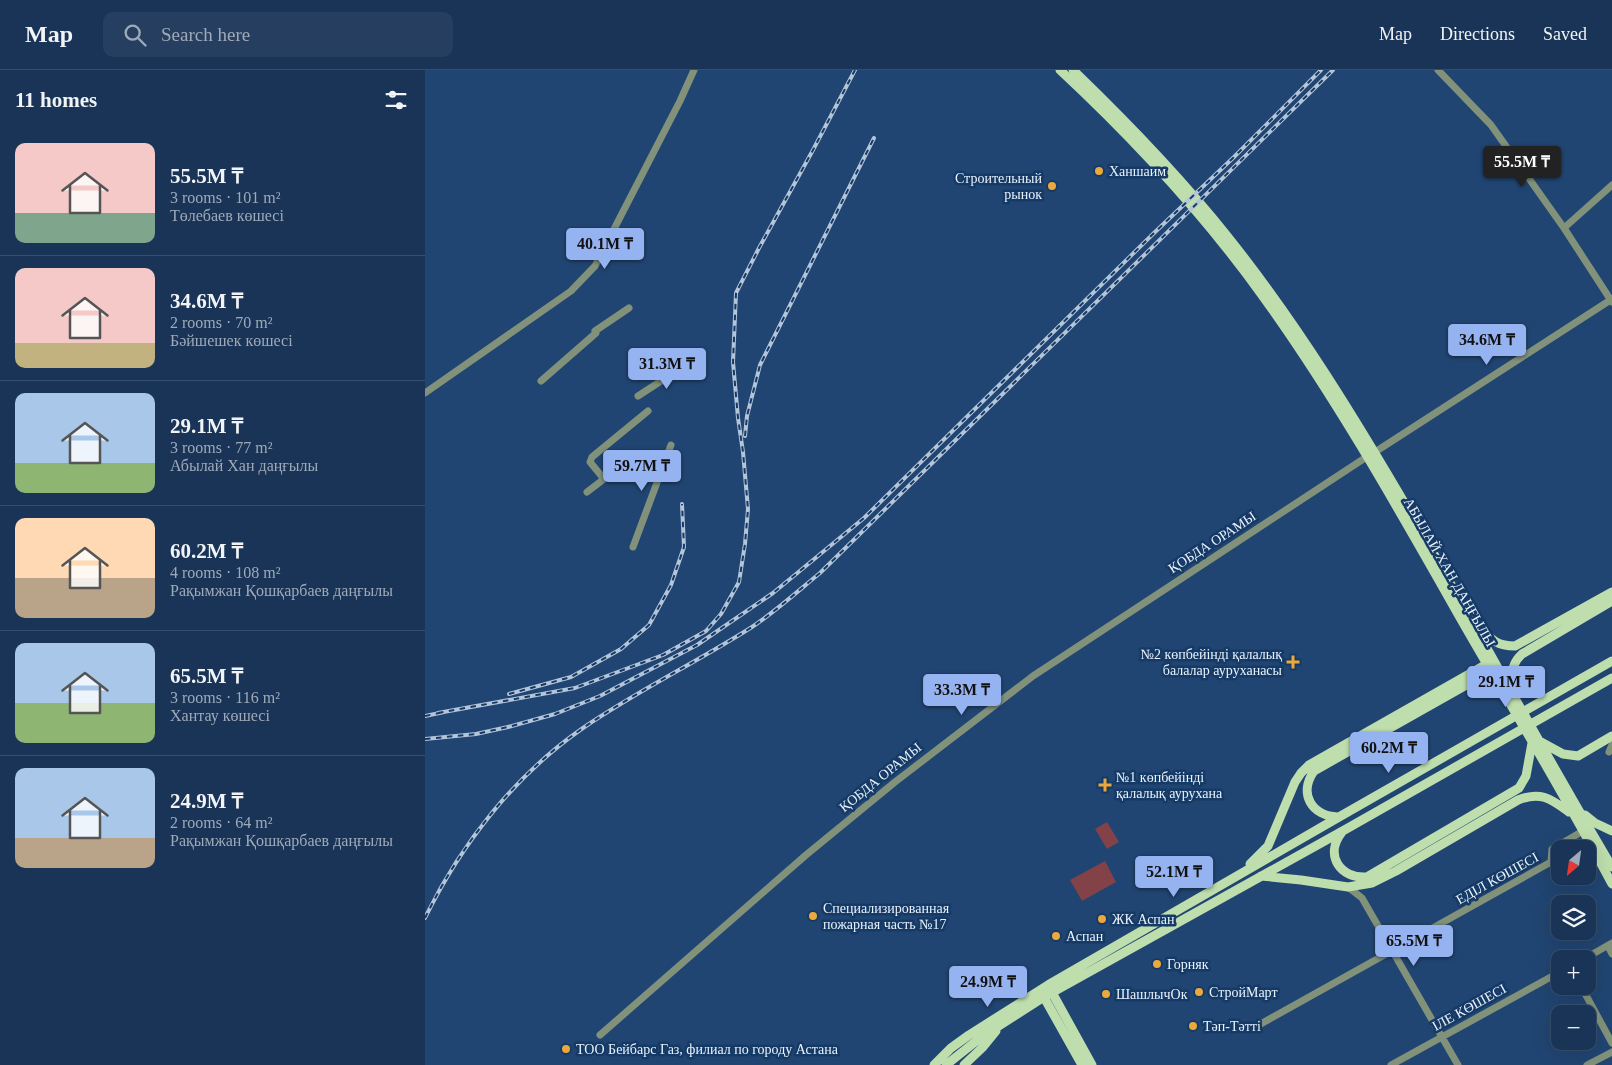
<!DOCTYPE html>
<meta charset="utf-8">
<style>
:root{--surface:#193456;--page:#263f60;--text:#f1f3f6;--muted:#9faab9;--line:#374f6c;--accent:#95b2f1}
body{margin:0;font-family:"Times New Roman",serif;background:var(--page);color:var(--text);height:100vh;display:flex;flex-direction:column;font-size:19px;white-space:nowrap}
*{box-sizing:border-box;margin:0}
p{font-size:16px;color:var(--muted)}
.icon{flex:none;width:28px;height:28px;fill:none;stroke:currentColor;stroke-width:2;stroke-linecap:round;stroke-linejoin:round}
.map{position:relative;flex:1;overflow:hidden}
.drawer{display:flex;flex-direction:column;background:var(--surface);width:425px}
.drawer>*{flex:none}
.needle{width:32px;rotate:209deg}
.tools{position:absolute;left:1126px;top:770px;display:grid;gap:10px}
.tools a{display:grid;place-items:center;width:45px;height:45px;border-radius:10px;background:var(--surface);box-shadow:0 5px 20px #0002,0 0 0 1px var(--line);font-size:25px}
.price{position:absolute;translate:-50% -42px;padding:0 11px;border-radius:5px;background:var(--accent);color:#111;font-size:16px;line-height:32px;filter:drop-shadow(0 1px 2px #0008)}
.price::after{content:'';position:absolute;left:50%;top:30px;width:15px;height:11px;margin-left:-8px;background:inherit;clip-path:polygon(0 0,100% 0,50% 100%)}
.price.active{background:#222;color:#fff}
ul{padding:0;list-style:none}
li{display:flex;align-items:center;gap:15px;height:125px;padding:0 15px}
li+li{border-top:1px solid var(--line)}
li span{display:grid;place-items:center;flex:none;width:140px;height:100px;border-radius:10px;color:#555}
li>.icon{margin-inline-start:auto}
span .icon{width:60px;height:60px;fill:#fffc;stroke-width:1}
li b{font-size:21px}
h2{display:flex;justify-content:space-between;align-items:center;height:60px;padding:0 15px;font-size:21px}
header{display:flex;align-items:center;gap:30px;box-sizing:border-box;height:70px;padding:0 25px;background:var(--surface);border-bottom:1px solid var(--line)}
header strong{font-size:24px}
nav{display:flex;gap:28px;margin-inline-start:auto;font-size:18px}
.search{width:350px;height:45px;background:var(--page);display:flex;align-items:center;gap:12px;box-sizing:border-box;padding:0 18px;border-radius:10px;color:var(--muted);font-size:19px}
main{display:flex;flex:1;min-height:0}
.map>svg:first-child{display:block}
.green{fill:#824248}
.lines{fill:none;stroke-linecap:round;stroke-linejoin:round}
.minor{stroke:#82927a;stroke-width:7}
.major{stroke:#bedead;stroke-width:9}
.rail-casing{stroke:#b4c5d9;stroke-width:4}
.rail{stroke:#163a66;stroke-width:2;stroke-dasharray:5.5;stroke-linecap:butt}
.poi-dot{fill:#eca93b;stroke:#163a66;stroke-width:2}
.labels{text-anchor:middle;stroke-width:5;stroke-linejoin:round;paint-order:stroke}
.poi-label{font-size:14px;fill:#e9f2fd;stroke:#163a66;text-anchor:start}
.street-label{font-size:14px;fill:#e9f2fd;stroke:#163a66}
</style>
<header>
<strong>Map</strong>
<div class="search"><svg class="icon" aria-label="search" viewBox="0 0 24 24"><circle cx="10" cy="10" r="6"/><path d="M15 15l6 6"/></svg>Search here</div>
<nav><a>Map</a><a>Directions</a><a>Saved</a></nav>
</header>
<main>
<section class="drawer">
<h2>11 homes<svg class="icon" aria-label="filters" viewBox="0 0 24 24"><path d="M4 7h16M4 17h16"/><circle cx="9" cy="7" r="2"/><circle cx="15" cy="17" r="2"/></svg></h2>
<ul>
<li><span style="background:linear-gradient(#f6c9c9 70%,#7fa58c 0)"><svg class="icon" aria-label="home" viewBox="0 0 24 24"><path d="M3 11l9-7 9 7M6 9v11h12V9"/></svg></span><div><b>55.5M ₸</b><p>3 rooms · 101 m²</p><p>Төлебаев көшесі</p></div></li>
<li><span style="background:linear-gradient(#f6c9c9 75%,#c2b280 0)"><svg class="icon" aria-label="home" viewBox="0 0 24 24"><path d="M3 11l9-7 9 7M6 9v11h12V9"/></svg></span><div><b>34.6M ₸</b><p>2 rooms · 70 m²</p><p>Бәйшешек көшесі</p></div></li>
<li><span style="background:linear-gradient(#a9c7e8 70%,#8fb573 0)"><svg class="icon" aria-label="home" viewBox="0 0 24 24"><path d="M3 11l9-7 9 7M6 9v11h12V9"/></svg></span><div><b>29.1M ₸</b><p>3 rooms · 77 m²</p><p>Абылай Хан даңғылы</p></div></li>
<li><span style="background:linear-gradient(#ffd9b3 60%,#b9a48a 0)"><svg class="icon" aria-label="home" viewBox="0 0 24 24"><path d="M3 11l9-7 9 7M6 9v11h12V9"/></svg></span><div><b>60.2M ₸</b><p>4 rooms · 108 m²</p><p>Рақымжан Қошқарбаев даңғылы</p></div></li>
<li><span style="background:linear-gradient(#a9c7e8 60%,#8fb573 0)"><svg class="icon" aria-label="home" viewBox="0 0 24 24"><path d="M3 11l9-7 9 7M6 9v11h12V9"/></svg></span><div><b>65.5M ₸</b><p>3 rooms · 116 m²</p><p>Хантау көшесі</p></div></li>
<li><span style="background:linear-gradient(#a9c7e8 70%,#b9a48a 0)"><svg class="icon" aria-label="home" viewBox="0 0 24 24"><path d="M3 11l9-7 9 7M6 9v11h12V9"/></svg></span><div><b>24.9M ₸</b><p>2 rooms · 64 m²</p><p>Рақымжан Қошқарбаев даңғылы</p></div></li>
</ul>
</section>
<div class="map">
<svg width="1187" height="995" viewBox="0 0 1187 995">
<rect width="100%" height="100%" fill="#214572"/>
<!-- green -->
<path class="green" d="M682,752l12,20 -12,7 -12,-20z
M680,791l11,21 -34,19 -12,-21z"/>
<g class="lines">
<!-- minor -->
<path class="minor" d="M1013,0l53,55 73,103 48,74
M1139,158l48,-43
M170,261l34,-23
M116,311l55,-48
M0,323l146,-102 24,-25 85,-165 14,-31
M213,326l46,-30
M950,382l237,-153
M162,422l17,-13 -14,-17 2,-5 56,-46
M208,477l38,-102
M1184,682l3,-7
M923,817l14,11 96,167
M1183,876l4,8
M1159,889l28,-16
M1156,916l31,57
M832,956l294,-164 1,-13 31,-18
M175,965l206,-180 89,-73 138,-106 335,-220
M966,995l169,-93
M1162,995l25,-13"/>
<!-- major -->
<path class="major" d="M635,0c74,69 143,143 202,225 75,104 137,215 200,326 50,87 103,174 150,263
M648,0c55,53 108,108 155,167 71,89 130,186 187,284 66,115 129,232 197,346
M1054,556c12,13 17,20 36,20l97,-54
M1087,618c-2,-14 0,-25 10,-34l90,-53
M1116,672l22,12 15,2 34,-20
M1160,745l10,8 17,8
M913,747c-26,-1 -40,-23 -24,-46l177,-100
M917,762c-18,23 -2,47 25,45l152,-89 7,-12 6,-33
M825,794l18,-18 27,-64 6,-9 8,-8 178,-101
M836,806l40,4 47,7 24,-4 24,-12 122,-71c23,-9 33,-1 51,12
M624,917l43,78
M616,922l41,73
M509,995l17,-17 18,-13 79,-50 291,-168 273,-156
M521,995l34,-27 64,-41 304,-169 264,-150
M539,995l19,-18 13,-16"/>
<!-- rail casing -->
<g class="rail-casing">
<path id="rail" d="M320,366l2,-20 13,-51 114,-227
M84,624l62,-17 50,-28 28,-24 22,-40 13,-38 -2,-43
M13,643l137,-25 88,-33 43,-24 15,-17 18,-32 6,-38 3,-35 -5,-57 -5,-34 -5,-56 3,-69 23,-45 54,-98 42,-80
M0,646l19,-4
M0,669l51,-5 32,-7 47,-13 45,-18 97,-51 76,-52 91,-75 290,-285 80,-76 87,-87
M0,848c36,-74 90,-143 158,-190 54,-37 114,-66 169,-101 24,-16 46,-36 68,-54l513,-503"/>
</g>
<!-- rail -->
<use href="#rail" class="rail"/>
</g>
<!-- markers -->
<g class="poi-dot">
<circle cx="674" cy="101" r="5"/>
<circle cx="627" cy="116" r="5"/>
<path d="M865.5 584.5h5v5h5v5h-5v5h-5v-5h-5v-5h5z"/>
<path d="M677.5 707.5h5v5h5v5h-5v5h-5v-5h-5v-5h5z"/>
<circle cx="388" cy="846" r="5"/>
<circle cx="677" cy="849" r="5"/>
<circle cx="631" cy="866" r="5"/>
<circle cx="732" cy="894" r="5"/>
<circle cx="774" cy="922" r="5"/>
<circle cx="681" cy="924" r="5"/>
<circle cx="768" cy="956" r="5"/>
<circle cx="141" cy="979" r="5"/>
</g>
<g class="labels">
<!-- poi labels -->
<g class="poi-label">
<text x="684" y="106">Ханшаим</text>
<text x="617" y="113" text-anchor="end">Строительный<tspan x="617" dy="16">рынок</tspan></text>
<text x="857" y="589" text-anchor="end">№2 көпбейінді қалалық<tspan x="857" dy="16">балалар ауруханасы</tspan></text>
<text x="691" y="712">№1 көпбейінді<tspan x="691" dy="16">қалалық аурухана</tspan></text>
<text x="398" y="843">Специализированная<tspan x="398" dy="16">пожарная часть №17</tspan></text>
<text x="687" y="854">ЖК Аспан</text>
<text x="641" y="871">Аспан</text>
<text x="742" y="899">Горняк</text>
<text x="784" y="927">СтройМарт</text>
<text x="691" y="929">ШашлычОк</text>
<text x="778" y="961">Тәп-Тәтті</text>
<text x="151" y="984">ТОО Бейбарс Газ, филиал по городу Астана</text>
</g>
<!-- street labels -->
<g class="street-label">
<text transform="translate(787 472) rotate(-33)" y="5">ҚОБДА ОРАМЫ</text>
<text transform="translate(1025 502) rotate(60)" y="5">АБЫЛАЙ ХАН ДАҢҒЫЛЫ</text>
<text transform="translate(455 707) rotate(-39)" y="5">ҚОБДА ОРАМЫ</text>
<text transform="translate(1072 808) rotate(-29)" y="5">ЕДІЛ КӨШЕСІ</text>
<text transform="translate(1044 937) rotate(-29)" y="5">ІЛЕ КӨШЕСІ</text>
</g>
</g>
</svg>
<div class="tools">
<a><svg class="needle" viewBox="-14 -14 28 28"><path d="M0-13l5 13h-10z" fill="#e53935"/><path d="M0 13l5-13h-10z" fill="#9faab9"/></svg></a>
<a><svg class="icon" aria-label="layers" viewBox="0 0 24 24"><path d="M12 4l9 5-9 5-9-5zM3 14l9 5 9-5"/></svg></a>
<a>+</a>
<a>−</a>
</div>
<b class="price active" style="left:1097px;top:118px">55.5M ₸</b>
<b class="price" style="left:180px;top:200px">40.1M ₸</b>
<b class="price" style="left:1062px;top:296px">34.6M ₸</b>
<b class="price" style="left:242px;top:320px">31.3M ₸</b>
<b class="price" style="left:217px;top:422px">59.7M ₸</b>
<b class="price" style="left:1081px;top:638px">29.1M ₸</b>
<b class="price" style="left:537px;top:646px">33.3M ₸</b>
<b class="price" style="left:964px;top:704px">60.2M ₸</b>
<b class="price" style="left:749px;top:828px">52.1M ₸</b>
<b class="price" style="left:989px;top:897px">65.5M ₸</b>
<b class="price" style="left:563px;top:938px">24.9M ₸</b>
</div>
</main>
